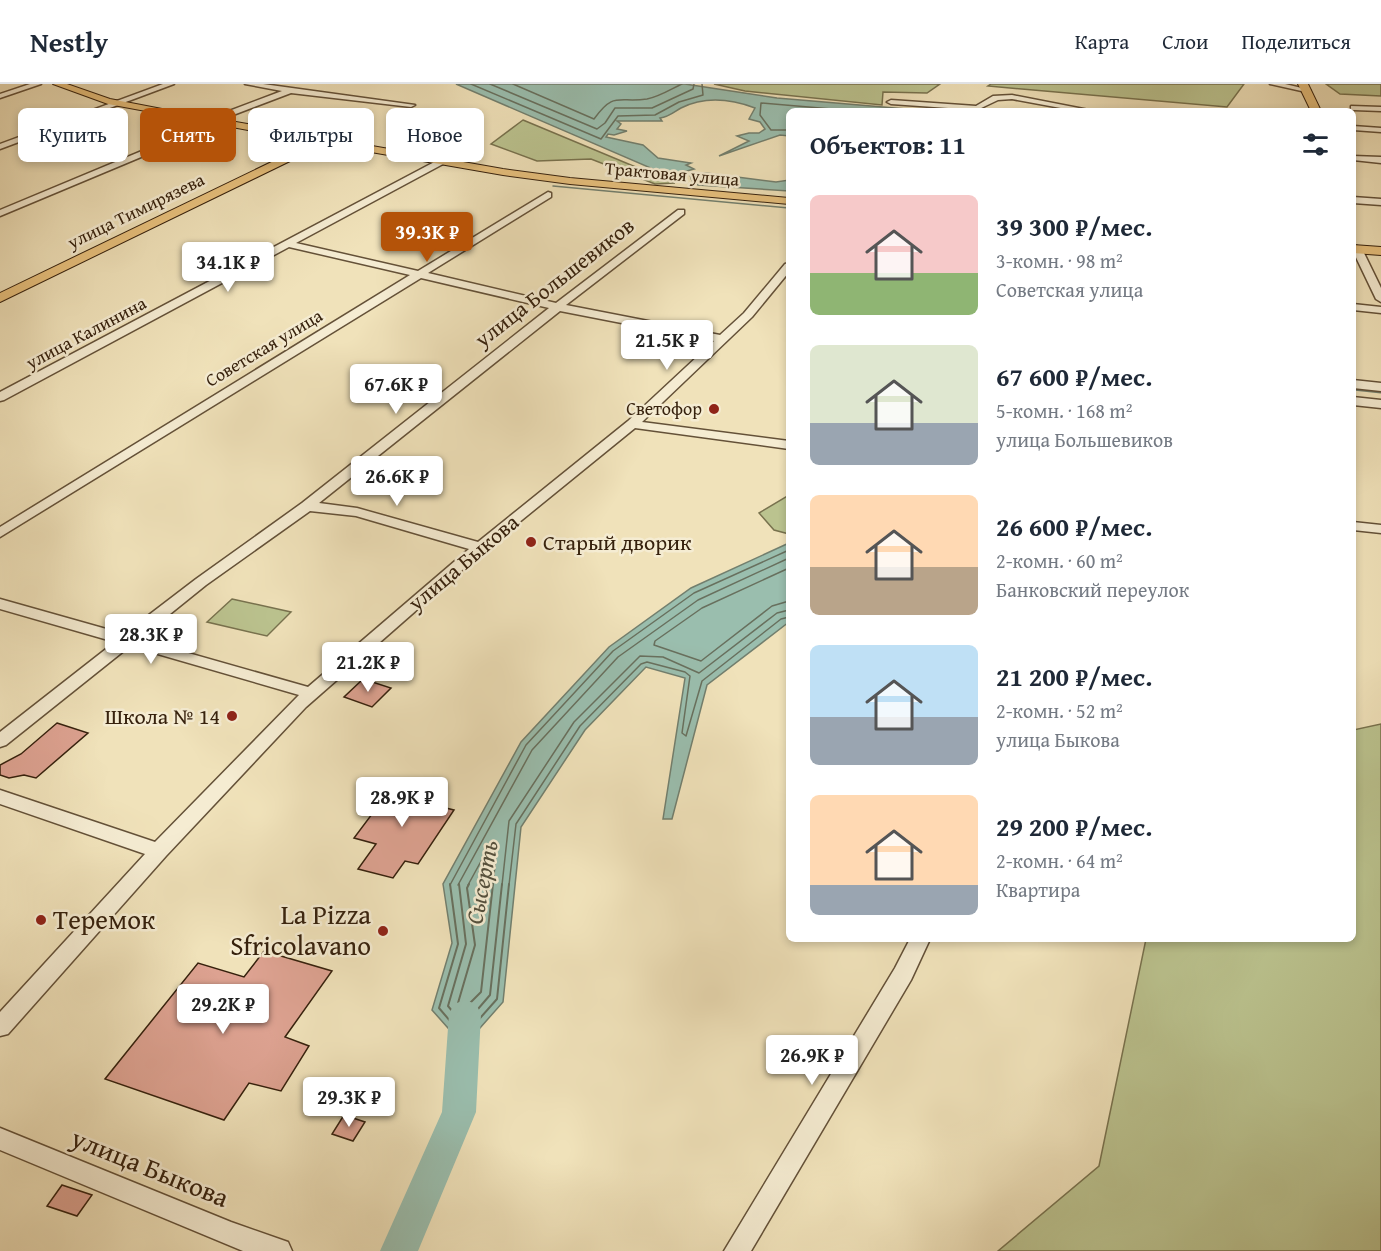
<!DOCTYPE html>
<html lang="ru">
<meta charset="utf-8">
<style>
:root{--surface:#fff;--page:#f6f6f7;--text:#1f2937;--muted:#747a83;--line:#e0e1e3;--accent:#b45309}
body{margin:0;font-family:"Gentium Book Plus",serif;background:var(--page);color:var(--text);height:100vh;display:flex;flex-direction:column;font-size:22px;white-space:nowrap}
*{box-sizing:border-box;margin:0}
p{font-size:20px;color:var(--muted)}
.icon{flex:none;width:33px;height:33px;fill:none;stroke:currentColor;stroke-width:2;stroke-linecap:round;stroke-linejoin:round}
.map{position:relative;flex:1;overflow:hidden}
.panel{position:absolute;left:786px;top:24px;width:570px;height:834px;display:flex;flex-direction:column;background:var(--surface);border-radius:9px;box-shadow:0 3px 9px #0003}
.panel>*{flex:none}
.banner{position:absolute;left:18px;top:24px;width:570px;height:54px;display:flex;gap:12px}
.price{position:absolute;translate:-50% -51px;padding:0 14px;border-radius:6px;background:#fff;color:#222;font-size:20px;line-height:39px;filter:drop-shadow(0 2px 3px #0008)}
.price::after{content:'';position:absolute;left:50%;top:36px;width:18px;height:14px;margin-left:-9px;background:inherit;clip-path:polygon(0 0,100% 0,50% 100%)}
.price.current{background:var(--accent);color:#fff}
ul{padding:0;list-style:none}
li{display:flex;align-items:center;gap:18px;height:150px;padding:0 24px}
li span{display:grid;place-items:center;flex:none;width:168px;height:120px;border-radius:9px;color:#555}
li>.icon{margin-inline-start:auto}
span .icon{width:72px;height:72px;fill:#fffc;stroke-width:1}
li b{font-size:26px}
h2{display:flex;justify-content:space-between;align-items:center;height:72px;padding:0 24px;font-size:26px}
.pill{padding:0 21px;border-radius:9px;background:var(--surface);box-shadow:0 3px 9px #0003;font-size:21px;line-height:54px}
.pill.current{background:var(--accent);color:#fff}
header{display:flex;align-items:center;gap:36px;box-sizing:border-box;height:84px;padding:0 30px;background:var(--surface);border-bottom:2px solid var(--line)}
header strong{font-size:28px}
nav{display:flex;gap:33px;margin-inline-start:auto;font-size:21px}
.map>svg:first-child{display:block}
.green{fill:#bbc38f;stroke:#78724e;stroke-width:1.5}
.water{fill:#9abeae;stroke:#727f6e;stroke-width:1.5}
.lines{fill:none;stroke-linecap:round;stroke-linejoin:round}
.shore-far1{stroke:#68705e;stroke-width:1.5}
.shore{stroke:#68705e;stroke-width:2}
.stream-far1{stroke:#727f6e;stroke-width:1.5}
.stream{stroke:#727f6e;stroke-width:3}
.river{fill:#9abeae;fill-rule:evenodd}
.building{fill:#dda291;stroke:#36210d;stroke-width:1.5}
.minor-casing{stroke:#645138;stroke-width:3}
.major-casing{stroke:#36210d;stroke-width:2}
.minor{fill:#f5ecd2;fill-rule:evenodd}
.major{fill:#e8c17d;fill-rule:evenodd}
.poi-dot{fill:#8f2418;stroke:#f5ecd2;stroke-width:2}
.labels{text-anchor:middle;stroke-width:5;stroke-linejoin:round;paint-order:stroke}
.far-street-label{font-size:18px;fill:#36210d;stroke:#f5ecd2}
.far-poi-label{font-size:18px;fill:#36210d;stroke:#f5ecd2;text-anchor:end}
.street-label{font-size:22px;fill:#36210d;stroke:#f5ecd2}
.poi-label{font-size:22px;fill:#36210d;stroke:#f5ecd2;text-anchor:start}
.water-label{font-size:24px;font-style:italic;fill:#54503d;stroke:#f5ecd2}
.near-poi-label{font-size:27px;fill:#36210d;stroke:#f5ecd2;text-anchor:end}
.near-street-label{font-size:27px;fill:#36210d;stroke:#f5ecd2}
</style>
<header>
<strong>Nestly</strong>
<nav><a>Карта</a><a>Слои</a><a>Поделиться</a></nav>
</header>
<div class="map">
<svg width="1381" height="1167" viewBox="0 0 1381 1167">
<rect width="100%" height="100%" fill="#f0e2ba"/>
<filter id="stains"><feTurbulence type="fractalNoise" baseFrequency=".00333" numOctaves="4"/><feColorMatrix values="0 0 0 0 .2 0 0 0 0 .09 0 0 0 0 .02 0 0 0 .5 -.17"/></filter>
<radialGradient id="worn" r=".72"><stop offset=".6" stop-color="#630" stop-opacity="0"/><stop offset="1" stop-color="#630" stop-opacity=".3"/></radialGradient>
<!-- green -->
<path class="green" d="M714,0h226l-13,9 -44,-1 -1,13 -137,-14z
M991,0h253l-17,23 -239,-21z
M1326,0h55v12l-41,-2z
M523,36l151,63h1l-20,1 -64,-25 -54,2 -46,-17z
M789,411v39l-15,-4 -15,-17z
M232,515l59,13 -24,24 -60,-14z
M1381,640v527h-383l101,-85 47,-227h207v-209z"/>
<!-- water -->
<path class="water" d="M456,0h229l92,14 153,13h-141v25l-9,-1 -61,21 30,-15 -12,-5 12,-3h10l6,-4 -5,-7 -11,-3 6,-11c-24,-9 -50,-12 -74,0 -7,4 -12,9 -21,10l2,3h-45l4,3 -4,5 10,2 -13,4 -6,-1 -2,3 37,8 15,13 33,5 -5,2 8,4 -25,7z
M706,89l70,9 13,-2v11l-91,-6 -6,-4 -2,-6z
M789,459v79l-82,63 -35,134h-9l22,-141 -39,-11 -61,63 -64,97 -18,175 -39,44 -32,-36 20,-67 -9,-59 78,-142 88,-95 82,-59z"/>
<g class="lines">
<!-- shore-far1 -->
<path class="shore-far1" d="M471,0l130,55 17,-23 37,-1 24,-13 24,-7 -1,-11
M490,0l107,45 8,-6 10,-15h37l41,-19 1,-5
M513,0l81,35c20,-28 24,-16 53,-20 12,-2 24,-10 35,-15
M789,46h-18l-11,-15 1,-12 94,8
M789,484l-87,40 -47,33 -1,4 47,16 71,-55 17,-5
M450,801l76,-140 87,-94 81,-58 95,-43
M458,801l74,-135 86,-93 80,-57 91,-42
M468,801l23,-42 4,-1 2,3 -4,40
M502,801l7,-64 65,-99 66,-66 23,1 36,16 78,-60 12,-3
M509,801l7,-61 64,-98 61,-62 6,-2 38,10 5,4 -8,57 4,3 16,-55 79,-62 8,-2"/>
<!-- shore -->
<path class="shore" d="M450,800l8,60 -19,64 23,27 4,-1 31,-35 12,-115
M459,800l7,60 -18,62 14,17h4l24,-28 12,-111
M469,800l-2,4 8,57 -17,58 5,7 18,-18 12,-108"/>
<!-- stream-far1 -->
<path class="stream-far1" d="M553,102l236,22"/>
<!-- stream -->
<path class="stream" d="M1353,305l28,3"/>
<!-- river -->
<path class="river" d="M465,916l11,4 5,10 -5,98 -58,139h-38l62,-139 7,-98 5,-10z"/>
</g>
<!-- building -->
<path class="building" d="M363,595l28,9 -19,19 -28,-10z
M57,639l31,10 -52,45 -12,-3 -15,3 -9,-3v-10l21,-11z
M399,694l34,8 -11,16 32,8 -36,54 -13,-3 -12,17 -35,-9 18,-25 -22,-6z
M264,867l68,20 -47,66 24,9 -28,45 -32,-8 -25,37 -119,-41 93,-116 46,14z
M344,1031l21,7 -12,19 -21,-7z
M62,1101l30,10 -15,21 -30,-10z"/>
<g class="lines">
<!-- minor casing -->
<g class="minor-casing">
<path id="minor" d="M30,0h11l-41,14v-4z
M163,0h11l-174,65v-5z
M245,0h18l152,21 -4,2 -120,-14 -71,27v4l-220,92v-6l209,-87 -1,-4 74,-28z
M1270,0h15l25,6 -4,2z
M1012,11l82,16h-17l-65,-12 -14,1 -21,10 -86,-6 -4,-2 4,-2 85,6 17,-10z
M1351,22l30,1v4l-27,-1h-3z
M1353,42l28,2v4l-28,-2z
M1353,72l28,1v6l-28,-3z
M440,75l3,1v4l-147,79 122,28 130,-79 3,1v4l-123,76 128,30 122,-93h6v4l-118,91 154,30 24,-22 41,-49 4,-1v9l-37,45 -110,105 147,19v8l-154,-21 -150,122 -179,157 -140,149 -158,178 -8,2v-24l145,-158 -145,-50v-14l155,52 144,-147 -169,-49 -124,99 -6,2v-15l115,-90 -115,-33v-10l124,35 72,-55 106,-76 247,-195 -128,-30 -421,259v-10l410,-252 -121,-28 -285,153 -4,1v-9zM560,227l154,30 -86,80 -150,121 -121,-34 -38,-5zM310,427l46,5 113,33 -161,138 -169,-48 67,-54z
M1353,113l28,2v6l-28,-2z
M1357,162l5,3 19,39v14l-5,-3 -23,-48 1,-4z
M1353,220l28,3v6l-28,-3z
M1353,296l28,3v8l-28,-3z
M1353,313l28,3v8l-28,-3z
M1353,438l28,3v8l-28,-3z
M910,855h20l-19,41 -160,271h-27l171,-283z
M0,1044l231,94 57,20 4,9h-49l-243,-101z"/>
</g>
<!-- major casing -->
<g class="major-casing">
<path id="major" d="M53,0h14l43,15 52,10 341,60 67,9 219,20v6l-219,-20 -67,-9 -178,-31 -325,158v-9l313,-151 -205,-38z
M1298,0h10l13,27h-10z
M1353,161l28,2v8l-28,-2z"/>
</g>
<!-- minor -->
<use href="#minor" class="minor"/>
<!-- major -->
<use href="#major" class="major"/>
</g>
<!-- markers -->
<g class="poi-dot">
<circle cx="714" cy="325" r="6"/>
<circle cx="531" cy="458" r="6"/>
<circle cx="232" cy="632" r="6"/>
<circle cx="41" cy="836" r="6"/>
<circle cx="383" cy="847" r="6"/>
</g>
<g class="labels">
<!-- far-street labels -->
<g class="far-street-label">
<text transform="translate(672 90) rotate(5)" y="6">Трактовая улица</text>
<text transform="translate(136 127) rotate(-26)" y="6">улица Тимирязева</text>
<text transform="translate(86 249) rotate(-28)" y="6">улица Калинина</text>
<text transform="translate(264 264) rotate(-31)" y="6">Советская улица</text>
</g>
<!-- far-poi labels -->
<g class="far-poi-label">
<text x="702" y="331">Светофор</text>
</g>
<!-- street labels -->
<g class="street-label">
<text transform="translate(554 198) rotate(-38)" y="8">улица Большевиков</text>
<text transform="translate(463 478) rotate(-40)" y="8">улица Быкова</text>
</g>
<!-- poi labels -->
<g class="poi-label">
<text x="543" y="466">Старый дворик</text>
<text x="220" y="640" text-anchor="end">Школа № 14</text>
</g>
<!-- water labels -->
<g class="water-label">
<text transform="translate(482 798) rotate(-79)" y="8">Сысерть</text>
</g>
<!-- near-poi labels -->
<g class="near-poi-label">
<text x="371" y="840">La Pizza<tspan x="371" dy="31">Sfricolavano</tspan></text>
<text x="53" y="845" text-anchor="start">Теремок</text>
</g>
<!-- near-street labels -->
<g class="near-street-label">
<text transform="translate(150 1084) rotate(22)" y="9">улица Быкова</text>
</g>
</g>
<rect width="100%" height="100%" filter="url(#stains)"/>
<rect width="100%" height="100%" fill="url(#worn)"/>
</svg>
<b class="price current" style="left:427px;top:179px">39.3K ₽</b>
<b class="price" style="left:228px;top:209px">34.1K ₽</b>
<b class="price" style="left:667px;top:287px">21.5K ₽</b>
<b class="price" style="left:396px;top:331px">67.6K ₽</b>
<b class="price" style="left:397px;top:423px">26.6K ₽</b>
<b class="price" style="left:151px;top:581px">28.3K ₽</b>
<b class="price" style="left:368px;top:609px">21.2K ₽</b>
<b class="price" style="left:402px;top:744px">28.9K ₽</b>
<b class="price" style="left:223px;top:951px">29.2K ₽</b>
<b class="price" style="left:812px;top:1002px">26.9K ₽</b>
<b class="price" style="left:349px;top:1044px">29.3K ₽</b>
<div class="banner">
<a class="pill">Купить</a>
<a class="pill current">Снять</a>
<a class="pill">Фильтры</a>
<a class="pill">Новое</a>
</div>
<section class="panel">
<h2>Объектов: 11<svg class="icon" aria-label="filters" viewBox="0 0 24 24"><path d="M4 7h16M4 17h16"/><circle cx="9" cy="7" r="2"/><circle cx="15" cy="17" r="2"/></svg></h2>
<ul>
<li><span style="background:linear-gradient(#f6c9c9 65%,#8fb573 0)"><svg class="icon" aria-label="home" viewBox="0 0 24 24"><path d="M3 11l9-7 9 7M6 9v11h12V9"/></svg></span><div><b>39 300 ₽/мес.</b><p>3-комн. · 98 m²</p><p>Советская улица</p></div></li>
<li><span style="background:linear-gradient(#dfe7d0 65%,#9aa5b1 0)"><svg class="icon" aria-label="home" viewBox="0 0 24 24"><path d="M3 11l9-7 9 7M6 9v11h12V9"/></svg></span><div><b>67 600 ₽/мес.</b><p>5-комн. · 168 m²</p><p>улица Большевиков</p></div></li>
<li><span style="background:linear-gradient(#ffd9b3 60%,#b9a48a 0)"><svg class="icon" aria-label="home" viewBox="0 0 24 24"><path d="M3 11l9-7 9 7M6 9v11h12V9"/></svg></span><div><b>26 600 ₽/мес.</b><p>2-комн. · 60 m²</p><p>Банковский переулок</p></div></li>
<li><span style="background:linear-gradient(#bfe0f5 60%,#9aa5b1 0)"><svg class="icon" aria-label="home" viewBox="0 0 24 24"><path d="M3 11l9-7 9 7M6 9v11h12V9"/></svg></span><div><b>21 200 ₽/мес.</b><p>2-комн. · 52 m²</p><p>улица Быкова</p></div></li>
<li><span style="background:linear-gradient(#ffd9b3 75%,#9aa5b1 0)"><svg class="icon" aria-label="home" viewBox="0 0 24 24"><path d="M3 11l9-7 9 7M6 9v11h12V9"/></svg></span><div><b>29 200 ₽/мес.</b><p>2-комн. · 64 m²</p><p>Квартира</p></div></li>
</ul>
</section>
</div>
